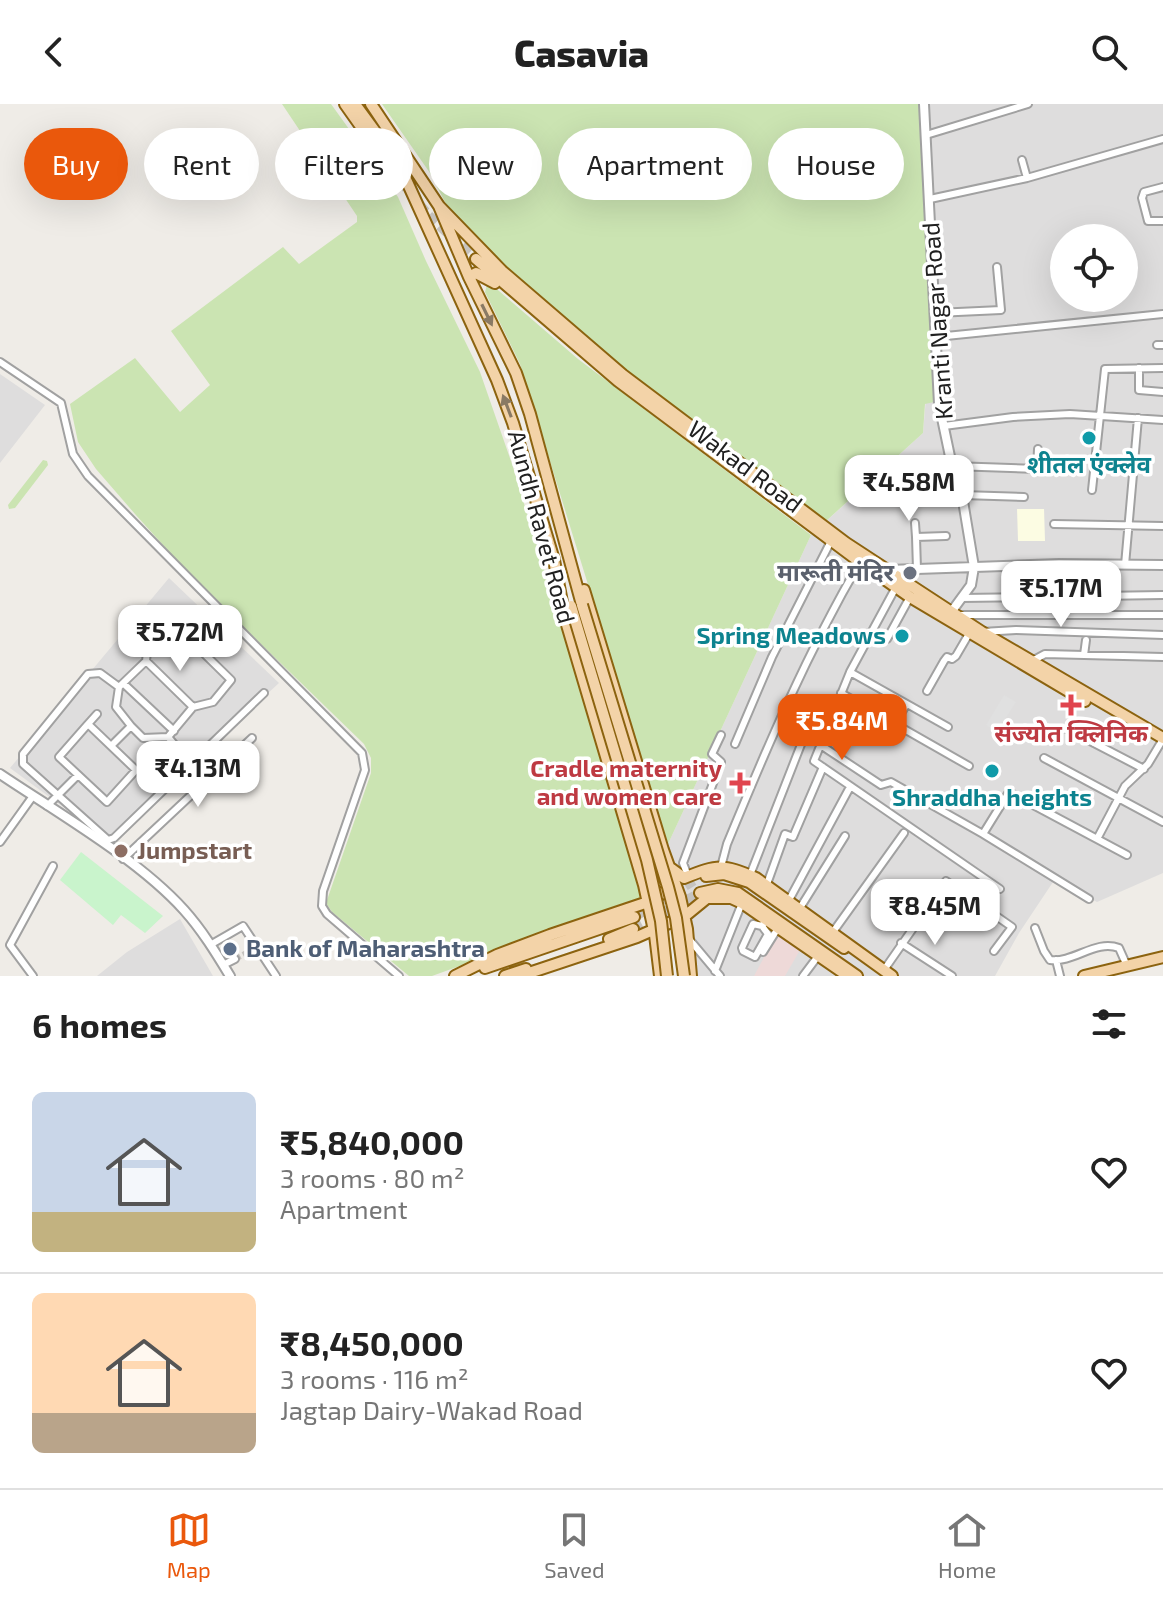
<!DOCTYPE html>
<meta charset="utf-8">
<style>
:root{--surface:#fff;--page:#f6f6f6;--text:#222;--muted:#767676;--line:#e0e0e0;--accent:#ea580c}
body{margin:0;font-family:"Exo 2","Noto Sans Devanagari",sans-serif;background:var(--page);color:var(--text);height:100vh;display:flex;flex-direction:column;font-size:30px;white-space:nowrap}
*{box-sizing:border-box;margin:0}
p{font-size:26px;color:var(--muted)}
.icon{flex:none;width:44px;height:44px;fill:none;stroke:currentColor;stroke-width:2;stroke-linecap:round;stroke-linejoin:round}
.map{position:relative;height:872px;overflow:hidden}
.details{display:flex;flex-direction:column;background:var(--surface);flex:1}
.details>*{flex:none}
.banner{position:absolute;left:24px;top:24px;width:1116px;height:72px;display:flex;gap:16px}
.buttons{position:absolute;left:1050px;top:120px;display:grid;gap:16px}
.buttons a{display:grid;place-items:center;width:88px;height:88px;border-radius:50%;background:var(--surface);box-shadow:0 8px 32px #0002;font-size:40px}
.price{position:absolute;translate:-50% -68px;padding:0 18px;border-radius:16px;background:#fff;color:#222;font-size:26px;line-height:52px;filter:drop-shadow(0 2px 4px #0008)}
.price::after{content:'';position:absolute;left:50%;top:48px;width:24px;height:18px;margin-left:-12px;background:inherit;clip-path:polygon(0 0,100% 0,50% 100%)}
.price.current{background:var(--accent);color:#fff}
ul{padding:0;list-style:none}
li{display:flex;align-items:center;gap:24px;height:200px;padding:0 32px}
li+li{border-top:2px solid var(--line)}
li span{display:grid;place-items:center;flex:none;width:224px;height:160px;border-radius:12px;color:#555}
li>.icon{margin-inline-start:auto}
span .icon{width:96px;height:96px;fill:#fffc;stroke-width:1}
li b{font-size:34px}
h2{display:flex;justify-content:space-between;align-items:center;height:96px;padding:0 32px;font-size:34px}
.pill{padding:0 28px;border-radius:36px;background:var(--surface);box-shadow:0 8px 32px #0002;font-size:28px;line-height:72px}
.pill.current{background:var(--accent);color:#fff}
header{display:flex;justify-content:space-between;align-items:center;height:104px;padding:0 32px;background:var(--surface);font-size:36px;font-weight:800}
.dock{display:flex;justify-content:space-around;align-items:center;height:112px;border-top:2px solid var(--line);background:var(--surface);font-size:22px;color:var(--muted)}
.dock a{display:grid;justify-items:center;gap:4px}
.dock .current{color:var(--accent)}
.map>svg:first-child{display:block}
.residential{fill:#dedddd;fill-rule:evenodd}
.commercial{fill:#eed9d8}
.education{fill:#fcfce3}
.grass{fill:#cbe4b2}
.park{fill:#c9f4cc}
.parking{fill:#e0e0e0}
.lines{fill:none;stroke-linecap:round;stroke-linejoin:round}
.minor-tunnel{stroke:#c6c3bf;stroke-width:6;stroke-dasharray:6 3;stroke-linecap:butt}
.primary-tunnel{stroke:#c6c3bf;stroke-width:10;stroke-dasharray:10 5;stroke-linecap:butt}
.minor-casing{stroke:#a1a1a1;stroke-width:10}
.tertiary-casing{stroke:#a1a1a1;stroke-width:12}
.primary-casing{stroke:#8c630f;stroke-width:14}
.minor{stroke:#fff;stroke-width:6}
.tertiary{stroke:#fff;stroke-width:8}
.primary{stroke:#f3d3a8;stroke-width:10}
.primary-bridge-casing{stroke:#8c630f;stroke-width:14;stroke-linecap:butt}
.primary-bridge{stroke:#f3d3a8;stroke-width:10}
.oneway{fill:#8a7a64}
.culture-dot{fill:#0f9aa8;stroke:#fff;stroke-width:3}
.worship-dot{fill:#6b7280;stroke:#fff;stroke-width:3}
.health-dot{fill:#e0444e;stroke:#fff;stroke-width:3}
.education-dot{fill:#8d6e63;stroke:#fff;stroke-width:3}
.service-dot{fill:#5c6f8a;stroke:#fff;stroke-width:3}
.labels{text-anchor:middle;stroke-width:7;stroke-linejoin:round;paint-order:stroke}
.street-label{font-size:24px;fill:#202020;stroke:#fff}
.culture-label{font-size:24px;font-weight:bold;fill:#0d838f;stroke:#fff}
.worship-label{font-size:24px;font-weight:bold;fill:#5b616d;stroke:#fff;text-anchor:end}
.health-label{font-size:24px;font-weight:bold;fill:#be3a42;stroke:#fff}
.education-label{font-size:24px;font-weight:bold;fill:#785e54;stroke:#fff;text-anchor:start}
.service-label{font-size:24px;font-weight:bold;fill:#4e5e75;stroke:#fff;text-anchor:start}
</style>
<header><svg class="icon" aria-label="back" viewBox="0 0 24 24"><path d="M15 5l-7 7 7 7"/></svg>Casavia<svg class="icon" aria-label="search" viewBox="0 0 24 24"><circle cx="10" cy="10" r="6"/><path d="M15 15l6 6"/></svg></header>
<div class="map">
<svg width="1163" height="872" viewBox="0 0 1163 872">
<rect width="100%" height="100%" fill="#efece7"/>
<!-- residential -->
<path class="residential" d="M919,0h244v769l-66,29 -42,-23 -36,54 -24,43h-301l-26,-132 143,-309 112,-102 10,-116zM1064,134h60v60h-60z
M0,270l45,31 -45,58z
M169,474l110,105 -171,157 -98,-72z
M180,815l33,57h-116l30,-24z"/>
<!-- commercial -->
<path class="commercial" d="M776,831l24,15 -15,26h-31z"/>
<!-- education -->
<path class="education" d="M1017,405h27l1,32h-27z"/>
<!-- grass -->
<path class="grass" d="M282,0h49l67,93 28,64 54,111 32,92 132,435 -212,77h-23l-77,-64 -6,-9 45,-130v-15l-7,-14 -174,-169 -55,-61 -39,-45 -18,-27 -8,-38 65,-46 45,54 30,-27 -39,-54 112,-84 16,17 58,-42v-6z
M382,0h537l14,213 1,85 -9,2 -2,29 -98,89 -209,-160 -72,-59 -67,-61 -30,-36 -17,-33z
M491,180l87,75 233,176 -143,309 -148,-480 -35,-72 2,-7z
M43,356l4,1 1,4 -33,43 -6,1 -1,-4z"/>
<!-- park -->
<path class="park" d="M81,748l82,64 -18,17 -24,-18 -8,10 -53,-45z"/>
<!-- parking -->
<path class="parking" d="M1004,591l12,7 -19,30 -11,-7z"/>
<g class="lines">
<!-- minor-tunnel -->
<path class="minor-tunnel" d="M235,855l21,-11"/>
<!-- primary-tunnel -->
<path class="primary-tunnel" d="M391,65l37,46 48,44
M634,813l62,-38
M633,825l67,-36"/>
<!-- minor casing -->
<g class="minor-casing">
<path id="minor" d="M926,31l102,-31
M1022,56l5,18
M1163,83l-19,5 -2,6 6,23h15
M930,95l97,-21 136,-39
M936,209l65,-3 -4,-43
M936,233l227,-23
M1157,241h6
M0,258l61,41 12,51 15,22 274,277 3,17 -42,121 -1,15 5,8 72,62
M1139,264v22l24,2
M944,322l69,-9 57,-3 93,6
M952,362l114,4
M1037,365l1,-20
M1092,386l13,-121 58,-1
M962,391l62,2
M915,419l1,14
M1054,420l109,2
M1125,461l13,-147
M917,465l-1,-32 30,-1
M896,483l-46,85 -36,89 186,128
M961,494l202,-3
M960,511h203
M982,528l34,-2 147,5
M887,535l23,-42
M203,548l15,-15
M1084,551l2,-15
M146,557l47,46
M1032,557l13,-7 118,3
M850,568l98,55
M124,580l50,47
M119,583l-19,-14 -12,1 -65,80v10l85,76 6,-2 150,-145
M927,587l17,-30 3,-4 5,2 4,-3 14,-24
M841,589l128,73
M829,617l30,14
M88,620l48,46 -29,32 -48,-45z
M88,620l9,-10
M895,620l11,-19
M131,622l-15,-19 3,-20 27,-26 1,-9 28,-27 56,55 -18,22 -20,5 -25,30
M1067,625l77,40
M735,640l37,-87 59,-116
M819,640l62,41 10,-3 92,52 106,65
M112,641l19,-19 12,12 25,-1 22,26
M1044,654l119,64
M47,702l30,-30
M983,730l26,-42 118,63
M1097,735l28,-53 23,-22 15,-25
M0,738l33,-46
M123,755l129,-121
M721,763l6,-23c40,-97 80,-191 133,-282
M750,771l52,-133
M688,772l-5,-13 38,-101 -9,-8 9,-19
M767,780l18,-50 8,3 30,-70
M789,796l61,-113
M800,804l45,-72
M762,822l6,8 -13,23 -12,-6 -1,-3 11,-24 9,2 4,-6
M1035,824l9,23 6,9c24,3 46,-21 69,-12l8,18
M833,828l71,-99
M689,835l31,37
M901,839l51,33
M210,841l33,-19 33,50
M763,848l15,-24
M1056,856l4,16
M223,861l12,-6
M884,866l62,-89 66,46 -18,24
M715,867l27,-68
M33,872l-23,-31 43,-79
M803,872l15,-20"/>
</g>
<!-- tertiary casing -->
<g class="tertiary-casing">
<path id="tertiary" d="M924,0l15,300 13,62 10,29 12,72 -3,18 -22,30
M888,466l171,-6 104,1
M0,670c58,39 138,85 184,136 18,20 32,43 46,66"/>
</g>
<!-- primary casing -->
<g class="primary-casing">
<path id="primary" d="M345,0l46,65
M355,0l44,60 98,216 16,43 41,137 11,58 79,267 11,50 5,41
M371,0l68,102 30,71 47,96 14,41 52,191
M439,102l63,65 121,104 223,168 136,89 181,106
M476,155l142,122 242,181 50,35 175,104
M469,173l7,-4 19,10
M584,486l79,260 17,47 7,32 4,47
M669,763l15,11c35,-14 38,-14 72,0l136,98
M706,772l18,-2 25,8 95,66
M700,789l18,-4 20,4 119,83
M609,835l24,-10
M485,864l149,-51
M455,872l42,-21 53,-20 98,-33 26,-16
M505,872l21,-7
M520,872l117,-39 48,-21 22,-18h24l11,5 106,73
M1084,872l79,-19"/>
</g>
<!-- minor -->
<use href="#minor" class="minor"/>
<!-- tertiary -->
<use href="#tertiary" class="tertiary"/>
<!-- primary -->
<use href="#primary" class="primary"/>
<!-- primary-bridge casing -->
<g class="primary-bridge-casing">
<path id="primary-bridge" d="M582,501l86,282 8,31 8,58
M571,502l76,254 14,61 6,55"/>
</g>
<!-- primary-bridge -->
<use href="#primary-bridge" class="primary-bridge"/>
</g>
<!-- one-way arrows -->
<defs><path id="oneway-solid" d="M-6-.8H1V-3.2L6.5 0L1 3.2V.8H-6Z" transform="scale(2)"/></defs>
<g class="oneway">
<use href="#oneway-solid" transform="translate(487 211) rotate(64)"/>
<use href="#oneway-solid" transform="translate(507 302) rotate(-111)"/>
</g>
<!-- markers -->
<g class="culture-dot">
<circle cx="1089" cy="334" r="8"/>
<circle cx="902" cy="532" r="8"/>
<circle cx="992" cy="667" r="8"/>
</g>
<circle class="worship-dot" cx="910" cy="469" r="8"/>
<g class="health-dot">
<path d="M1067 589h8v8h8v8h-8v8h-8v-8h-8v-8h8z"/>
<path d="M736 667h8v8h8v8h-8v8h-8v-8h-8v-8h8z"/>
</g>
<circle class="education-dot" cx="121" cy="747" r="8"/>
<circle class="service-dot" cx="230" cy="845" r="8"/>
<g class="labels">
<!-- street labels -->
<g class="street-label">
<text transform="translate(938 217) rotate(-94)" y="8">Kranti Nagar Road</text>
<text transform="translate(745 363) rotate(37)" y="8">Wakad Road</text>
<text transform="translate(541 423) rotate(75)" y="8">Aundh Ravet Road</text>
</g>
<!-- culture labels -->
<g class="culture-label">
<text x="1089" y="369">शीतल एंक्लेव</text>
<text x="886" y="540" text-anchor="end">Spring Meadows</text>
<text x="992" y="702">Shraddha heights</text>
</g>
<!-- worship labels -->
<g class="worship-label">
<text x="894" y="477">मारूती मंदिर</text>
</g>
<!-- health labels -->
<g class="health-label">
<text x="1071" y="638">संज्योत क्लिनिक</text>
<text x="722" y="673" text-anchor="end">Cradle maternity<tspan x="722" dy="28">and women care</tspan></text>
</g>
<!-- education labels -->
<g class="education-label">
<text x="137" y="755">Jumpstart</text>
</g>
<!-- service labels -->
<g class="service-label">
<text x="246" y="853">Bank of Maharashtra</text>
</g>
</g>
</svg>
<div class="buttons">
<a><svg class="icon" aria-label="locate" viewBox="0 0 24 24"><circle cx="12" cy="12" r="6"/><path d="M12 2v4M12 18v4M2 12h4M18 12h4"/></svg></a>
</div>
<b class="price" style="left:909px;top:419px">₹4.58M</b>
<b class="price" style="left:1061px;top:525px">₹5.17M</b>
<b class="price" style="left:180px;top:569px">₹5.72M</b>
<b class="price current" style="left:842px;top:658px">₹5.84M</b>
<b class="price" style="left:198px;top:705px">₹4.13M</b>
<b class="price" style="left:935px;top:843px">₹8.45M</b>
<div class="banner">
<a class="pill current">Buy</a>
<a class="pill">Rent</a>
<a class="pill">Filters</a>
<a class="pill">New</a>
<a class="pill">Apartment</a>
<a class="pill">House</a>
</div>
</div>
<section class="details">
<h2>6 homes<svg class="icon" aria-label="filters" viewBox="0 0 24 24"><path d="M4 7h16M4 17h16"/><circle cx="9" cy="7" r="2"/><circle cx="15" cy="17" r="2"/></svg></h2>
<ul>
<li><span style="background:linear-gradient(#c9d6e8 75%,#c2b280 0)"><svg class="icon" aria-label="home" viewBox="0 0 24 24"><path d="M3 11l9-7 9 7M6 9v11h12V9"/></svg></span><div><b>₹5,840,000</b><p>3 rooms · 80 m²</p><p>Apartment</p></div><svg class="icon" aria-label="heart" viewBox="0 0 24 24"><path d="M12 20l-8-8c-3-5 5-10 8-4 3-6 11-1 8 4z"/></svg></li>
<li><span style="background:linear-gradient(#ffd9b3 75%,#b9a48a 0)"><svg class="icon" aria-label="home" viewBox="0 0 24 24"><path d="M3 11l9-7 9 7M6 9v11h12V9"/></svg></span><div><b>₹8,450,000</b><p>3 rooms · 116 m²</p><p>Jagtap Dairy-Wakad Road</p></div><svg class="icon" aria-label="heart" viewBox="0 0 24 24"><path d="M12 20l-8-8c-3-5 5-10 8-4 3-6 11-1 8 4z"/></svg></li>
</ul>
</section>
<nav class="dock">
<a class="current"><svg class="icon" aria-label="map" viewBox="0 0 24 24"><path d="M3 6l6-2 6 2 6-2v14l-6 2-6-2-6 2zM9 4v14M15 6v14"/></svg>Map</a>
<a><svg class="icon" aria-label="saved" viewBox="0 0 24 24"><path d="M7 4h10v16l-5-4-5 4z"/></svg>Saved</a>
<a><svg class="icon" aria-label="home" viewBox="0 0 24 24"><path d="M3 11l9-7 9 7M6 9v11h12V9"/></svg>Home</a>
</nav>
